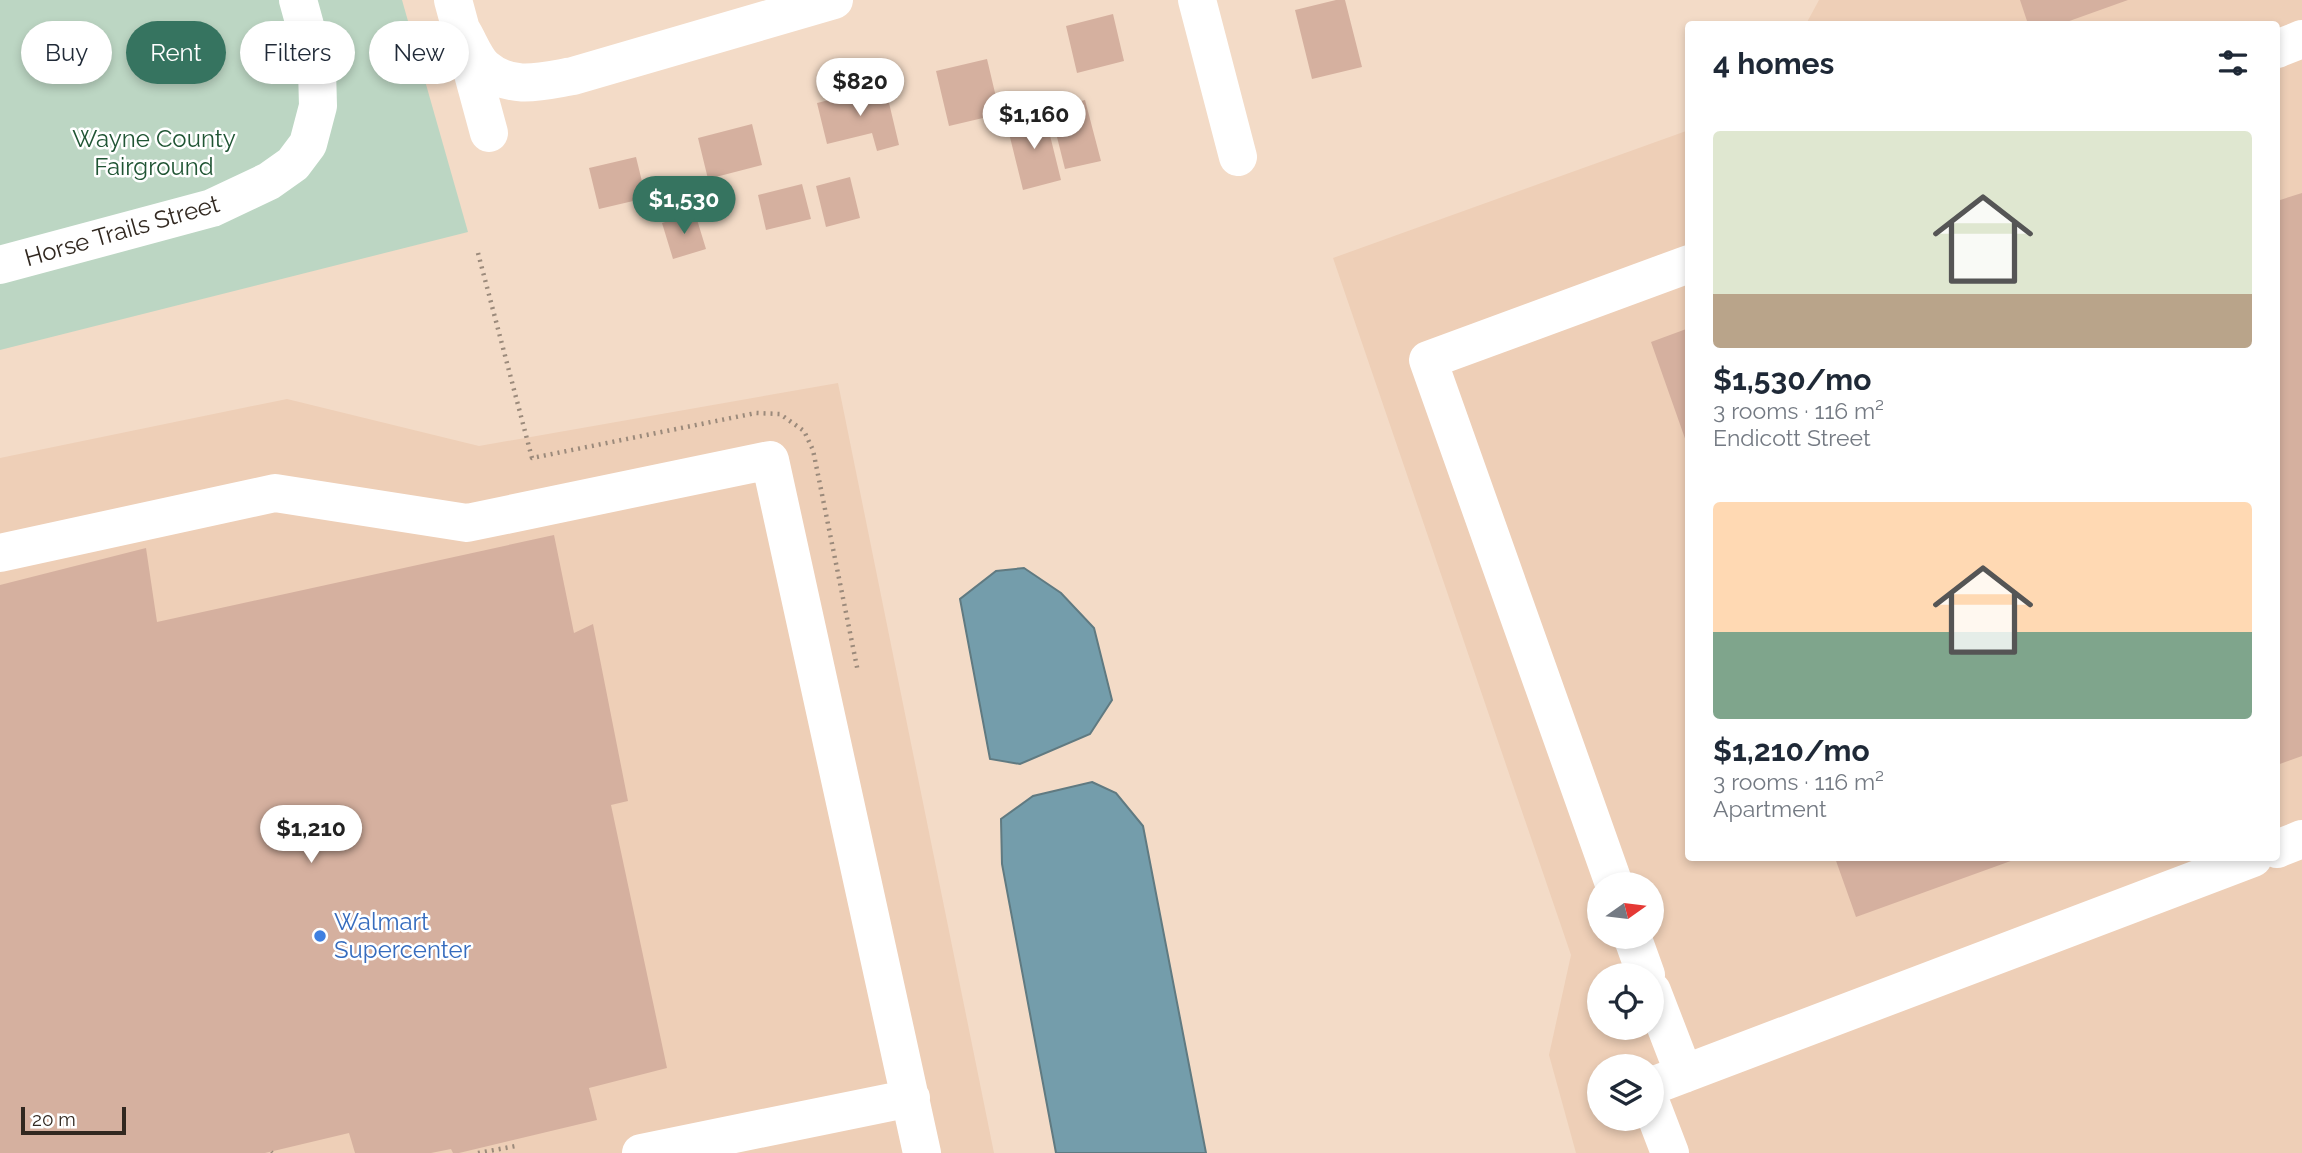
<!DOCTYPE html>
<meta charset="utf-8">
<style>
:root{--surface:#fff;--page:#f2f2f3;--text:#1f2937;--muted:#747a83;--accent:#367460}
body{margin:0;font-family:Raleway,sans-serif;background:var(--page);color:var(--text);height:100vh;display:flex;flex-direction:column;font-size:26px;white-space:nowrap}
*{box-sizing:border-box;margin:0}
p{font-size:23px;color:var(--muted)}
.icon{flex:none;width:38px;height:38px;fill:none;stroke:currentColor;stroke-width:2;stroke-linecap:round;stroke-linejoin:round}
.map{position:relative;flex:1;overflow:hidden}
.panel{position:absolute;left:1685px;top:21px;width:595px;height:840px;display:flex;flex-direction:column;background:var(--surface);border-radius:7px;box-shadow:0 4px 10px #0003}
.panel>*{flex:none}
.hud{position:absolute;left:21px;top:21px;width:665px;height:63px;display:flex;gap:14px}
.needle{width:46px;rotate:76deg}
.buttons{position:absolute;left:1587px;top:872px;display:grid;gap:14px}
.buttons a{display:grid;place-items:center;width:77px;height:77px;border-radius:50%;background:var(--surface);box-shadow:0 4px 10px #0003;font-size:35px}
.scale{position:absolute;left:21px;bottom:18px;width:105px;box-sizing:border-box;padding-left:7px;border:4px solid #312820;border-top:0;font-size:19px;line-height:24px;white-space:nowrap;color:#312820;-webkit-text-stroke:5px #fff;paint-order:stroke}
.price{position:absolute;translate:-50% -60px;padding:0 16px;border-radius:24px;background:#fff;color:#222;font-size:23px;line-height:46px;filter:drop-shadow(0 2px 4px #0008)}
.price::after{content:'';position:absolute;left:50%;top:42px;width:21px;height:16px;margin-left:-10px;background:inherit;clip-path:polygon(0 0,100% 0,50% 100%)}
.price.on{background:var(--accent);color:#fff}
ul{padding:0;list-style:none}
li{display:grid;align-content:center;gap:14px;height:371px;padding:0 28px}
li span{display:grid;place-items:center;height:217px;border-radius:7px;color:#555}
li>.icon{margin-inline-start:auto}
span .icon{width:126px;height:126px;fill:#fffc;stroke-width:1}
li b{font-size:30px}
h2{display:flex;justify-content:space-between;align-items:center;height:84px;padding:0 28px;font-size:30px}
.chip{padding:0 24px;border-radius:32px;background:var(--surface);box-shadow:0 4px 10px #0003;font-size:24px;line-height:63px}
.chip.on{background:var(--accent);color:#fff}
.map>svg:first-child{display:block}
.built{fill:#eecfb7;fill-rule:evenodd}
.green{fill:#bcd6c3}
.water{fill:#749dab;stroke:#607a81;stroke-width:2}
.building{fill:#d5b09f}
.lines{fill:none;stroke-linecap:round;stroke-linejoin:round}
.path{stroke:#9b8a7b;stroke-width:4.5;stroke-dasharray:2 5;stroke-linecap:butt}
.minor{stroke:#fff;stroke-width:38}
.shop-dot{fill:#3f7fe0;stroke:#fff;stroke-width:2.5}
.labels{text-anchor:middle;stroke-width:5;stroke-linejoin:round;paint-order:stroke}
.park-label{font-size:24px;fill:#205534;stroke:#fff}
.street-label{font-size:24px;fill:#312820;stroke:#fff}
.shop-label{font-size:24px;fill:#366cbe;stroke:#fff;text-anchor:start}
</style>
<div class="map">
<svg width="2302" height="1153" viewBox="0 0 2302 1153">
<rect width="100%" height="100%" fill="#f3dbc7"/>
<!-- built -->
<path class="built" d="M1819,0h483v1153h-726l-27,-98 22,-100 -238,-697 356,-128v728h588v-834h-471zM1600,884h52v52h-52zM1600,975h52v52h-52zM1600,1066h52v52h-52z
M838,383l156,770h-994v-695l287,-59 192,47z"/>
<!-- green -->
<path class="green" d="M0,0h402l66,232 -468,118z"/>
<!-- water -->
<path class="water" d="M1024,568l37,25 33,35 18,72 -22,34 -70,30 -30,-5 -30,-160 36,-28z
M1092,782l24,11 27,33 63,327h-150l-54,-289 -1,-45 32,-23z"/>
<!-- building -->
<path class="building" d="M1336,0h9l17,67 -50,12 -17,-69z
M2020,0h108l-67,24h-33z
M1113,14l11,47 -47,12 -11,-47z
M987,59l13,55 -51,12 -13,-55z
M885,86l14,59 -22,6 -5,-18 -45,11 -10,-41z
M1085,100l16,61 -36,8 -15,-60z
M1044,111l17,69 -38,10 -17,-69z
M752,124l10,41 -54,14 -10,-41z
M636,157l10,41 -47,11 -10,-41z
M850,177l10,41 -34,9 -10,-41z
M802,184l9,35 -45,11 -8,-35z
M2302,193v563l-25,9v-564z
M695,213l11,36 -33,10 -11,-36z
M1689,328v119h-1l-37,-105z
M554,535l20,98 19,-9 35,177 -17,4 56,263 -78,20 8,32 -138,33h-6l-2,-4 -20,4h-76l-6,-20 -84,20h-265v-568l146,-37 11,74z
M1835,858h184l-163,59z"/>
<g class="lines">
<!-- path -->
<path class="path" d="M478,253l54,205 224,-45 24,1 24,17 9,19 45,222
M271,1152l1,1
M478,1153l38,-7"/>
<!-- minor -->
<path class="minor" d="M453,0l36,133
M1197,0l41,157
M462,31c7,11 13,29 23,37 26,23 58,13 88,8l261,-76
M2277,49l25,-10
M0,265l212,-57 57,-27 24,-17 15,-20 10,-38 -1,-37 -19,-69
M0,553l275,-60 192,30 303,-63 152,693
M2277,849l25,-10
M1614,884l-186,-524 261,-96
M1632,936l14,39
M1652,991l32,83
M1652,1086l601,-228
M1652,1106l18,47
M641,1153l270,-55"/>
</g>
<!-- markers -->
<circle class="shop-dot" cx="320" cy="936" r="7"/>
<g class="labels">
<!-- park labels -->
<g class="park-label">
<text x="154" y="147">Wayne County<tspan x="154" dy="28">Fairground</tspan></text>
</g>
<!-- street labels -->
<g class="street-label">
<text transform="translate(122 231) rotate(-16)" y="8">Horse Trails Street</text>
</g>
<!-- shop labels -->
<g class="shop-label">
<text x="334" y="930">Walmart<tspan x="334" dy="28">Supercenter</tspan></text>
</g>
</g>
</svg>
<div class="buttons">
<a><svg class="needle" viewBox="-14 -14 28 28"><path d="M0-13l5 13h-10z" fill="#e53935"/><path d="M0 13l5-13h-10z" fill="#747a83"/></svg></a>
<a><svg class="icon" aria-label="locate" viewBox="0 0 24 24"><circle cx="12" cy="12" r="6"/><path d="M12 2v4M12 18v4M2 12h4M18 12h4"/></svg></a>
<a><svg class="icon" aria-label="layers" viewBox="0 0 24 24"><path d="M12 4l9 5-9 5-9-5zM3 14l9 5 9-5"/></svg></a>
</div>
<div class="scale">20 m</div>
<b class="price" style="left:860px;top:118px">$820</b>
<b class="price" style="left:1034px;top:151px">$1,160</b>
<b class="price on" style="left:684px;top:236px">$1,530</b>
<b class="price" style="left:311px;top:865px">$1,210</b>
<div class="hud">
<a class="chip">Buy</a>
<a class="chip on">Rent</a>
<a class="chip">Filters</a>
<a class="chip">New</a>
</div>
<section class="panel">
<h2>4 homes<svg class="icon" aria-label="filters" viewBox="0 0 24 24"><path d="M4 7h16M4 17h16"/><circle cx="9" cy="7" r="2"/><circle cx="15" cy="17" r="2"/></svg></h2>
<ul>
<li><span style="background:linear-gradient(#dfe7d0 75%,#b9a48a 0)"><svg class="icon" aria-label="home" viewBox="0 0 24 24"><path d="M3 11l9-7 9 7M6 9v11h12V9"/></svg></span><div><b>$1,530/mo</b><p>3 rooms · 116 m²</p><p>Endicott Street</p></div></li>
<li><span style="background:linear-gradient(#ffd9b3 60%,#7fa58c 0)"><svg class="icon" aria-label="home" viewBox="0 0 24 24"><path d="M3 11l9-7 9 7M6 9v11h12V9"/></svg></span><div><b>$1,210/mo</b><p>3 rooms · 116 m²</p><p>Apartment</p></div></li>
</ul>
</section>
</div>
